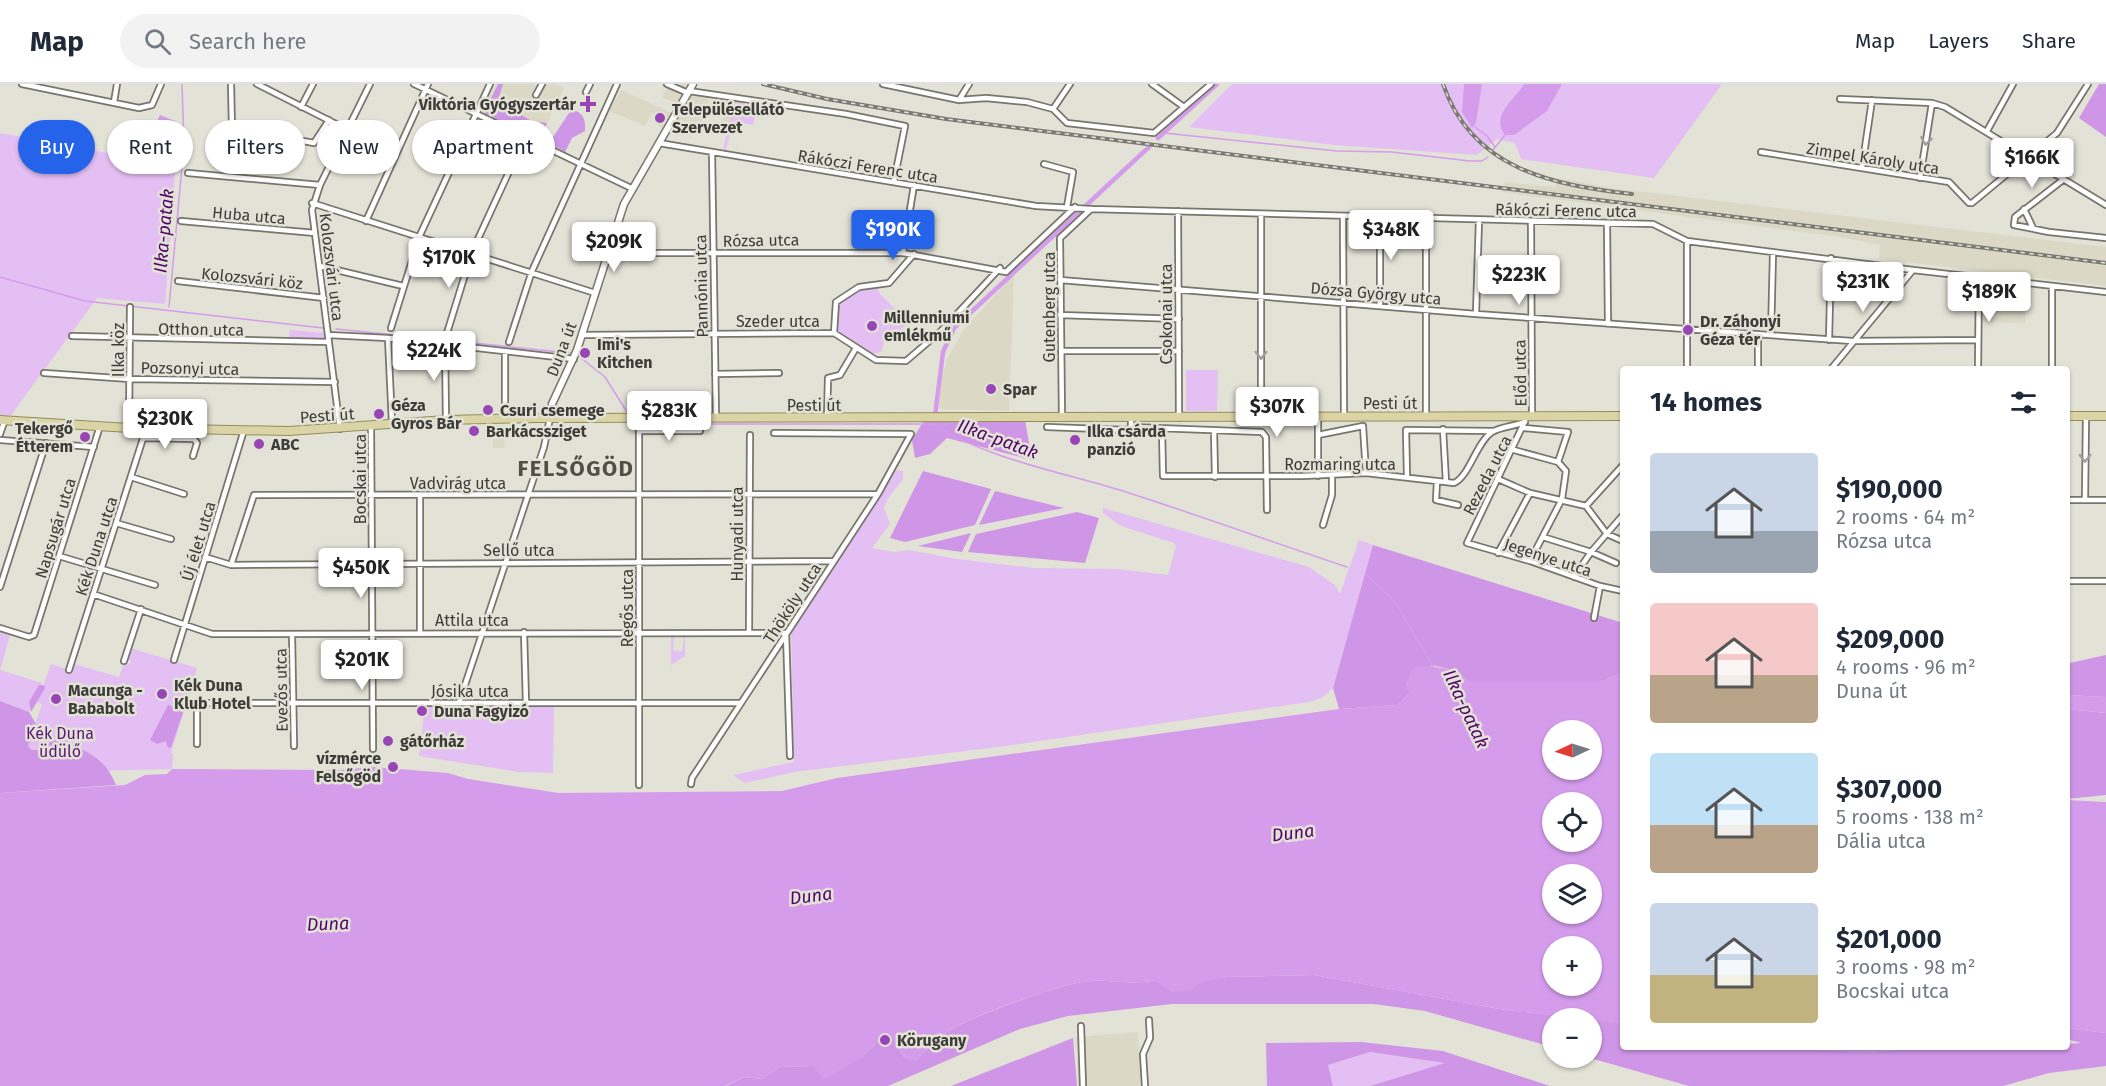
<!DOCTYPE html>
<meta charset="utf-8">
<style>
:root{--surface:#fff;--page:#f2f2f3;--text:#1f2937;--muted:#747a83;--line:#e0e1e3;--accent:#2563eb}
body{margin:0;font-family:"Fira Sans",sans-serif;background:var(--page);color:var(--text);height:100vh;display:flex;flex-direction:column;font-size:22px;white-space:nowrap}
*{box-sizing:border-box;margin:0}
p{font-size:20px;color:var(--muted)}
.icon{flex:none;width:33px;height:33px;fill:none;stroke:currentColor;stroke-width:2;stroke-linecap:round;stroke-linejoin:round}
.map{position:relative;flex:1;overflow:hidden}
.side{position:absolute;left:1620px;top:282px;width:450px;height:684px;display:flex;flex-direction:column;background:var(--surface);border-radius:6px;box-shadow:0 2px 4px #0004}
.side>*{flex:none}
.hud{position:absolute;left:18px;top:36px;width:570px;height:54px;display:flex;gap:12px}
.needle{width:39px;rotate:266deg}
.fabs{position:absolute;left:1542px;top:636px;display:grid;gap:12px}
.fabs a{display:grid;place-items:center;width:60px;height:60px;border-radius:50%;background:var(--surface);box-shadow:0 2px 4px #0004;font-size:30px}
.price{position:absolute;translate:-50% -51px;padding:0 14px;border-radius:6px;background:#fff;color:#222;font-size:20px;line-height:39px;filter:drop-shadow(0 2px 3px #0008)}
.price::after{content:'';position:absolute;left:50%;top:36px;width:18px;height:14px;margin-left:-9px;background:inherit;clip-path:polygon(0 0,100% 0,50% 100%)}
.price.active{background:var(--accent);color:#fff}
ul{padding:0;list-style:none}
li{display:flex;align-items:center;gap:18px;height:150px;padding:0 30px}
li span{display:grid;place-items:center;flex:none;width:168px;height:120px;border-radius:6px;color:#555}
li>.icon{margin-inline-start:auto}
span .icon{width:72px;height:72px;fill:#fffc;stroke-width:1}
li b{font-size:26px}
h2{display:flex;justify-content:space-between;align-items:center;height:72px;padding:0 30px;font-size:26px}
.chip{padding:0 21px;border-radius:27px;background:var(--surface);box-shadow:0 2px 4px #0004;font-size:21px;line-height:54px}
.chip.active{background:var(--accent);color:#fff}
header{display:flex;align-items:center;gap:36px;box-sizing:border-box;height:84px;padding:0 30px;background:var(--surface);border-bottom:2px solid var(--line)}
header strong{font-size:28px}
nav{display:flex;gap:33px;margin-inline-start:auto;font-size:21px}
.search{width:420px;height:54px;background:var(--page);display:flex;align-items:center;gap:15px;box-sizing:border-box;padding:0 21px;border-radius:33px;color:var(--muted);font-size:22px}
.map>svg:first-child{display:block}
.built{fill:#dbd9c6}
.green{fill:#e3bff3}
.forest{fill:#cf95e6}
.water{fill:#d59cec;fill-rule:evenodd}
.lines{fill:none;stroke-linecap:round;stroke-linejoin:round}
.stream{stroke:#d59cec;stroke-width:1.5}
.canal{stroke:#d59cec;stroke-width:4.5}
.minor-casing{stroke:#77766c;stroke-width:8}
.tertiary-casing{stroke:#77766c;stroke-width:9}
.primary-casing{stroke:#948d5a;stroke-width:10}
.minor{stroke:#fff;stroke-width:4.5}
.tertiary{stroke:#fff;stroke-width:6}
.primary{stroke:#dbd4a7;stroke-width:8}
.rail-casing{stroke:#7a7973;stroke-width:4}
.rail{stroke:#e3e2d7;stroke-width:1.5;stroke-dasharray:4.5;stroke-linecap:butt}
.oneway{stroke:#9e9e9c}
.poi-dot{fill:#9846b6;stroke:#e3e2d7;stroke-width:2}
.labels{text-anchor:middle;stroke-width:5;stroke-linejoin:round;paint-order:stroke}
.poi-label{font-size:16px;font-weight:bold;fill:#3e3d39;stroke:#e3e2d7;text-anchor:start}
.street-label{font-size:16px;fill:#3e3d39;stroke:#e3e2d7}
.park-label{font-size:16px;fill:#5e1676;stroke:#e3e2d7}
.water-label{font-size:18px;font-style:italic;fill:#52046a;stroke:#e3e2d7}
.district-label{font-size:22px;font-weight:bold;letter-spacing:1.5px;fill:#514f46;stroke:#e3e2d7}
</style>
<header>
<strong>Map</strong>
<div class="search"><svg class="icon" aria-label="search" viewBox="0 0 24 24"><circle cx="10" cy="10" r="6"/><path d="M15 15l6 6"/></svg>Search here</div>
<nav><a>Map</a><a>Layers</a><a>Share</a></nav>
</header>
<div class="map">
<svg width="2106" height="1002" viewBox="0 0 2106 1002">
<rect width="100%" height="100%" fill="#e3e2d7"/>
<!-- built -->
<path class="built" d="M496,0h40l-4,9 7,4 6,-13h10l9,4 -25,53 -57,-27z
M669,0h25l-3,8 19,4 -10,38 -34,-11 -3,5 -8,-4 4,-7 -7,-4 -7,13 -36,-15 12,-21 51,23 6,-9 -16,-7z
M725,15l9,1 -6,25 -7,-2z
M1559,94l52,10 495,59v39l-227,-27 1,-14 -39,-8 -339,-45 2,-10 51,5z
M1014,190l-5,137 -70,-2 2,-29 6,-21 16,-28z
M1982,199l45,5 -2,35 -42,-1z
M493,341h12l-1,23h-11z
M1138,948l3,54h-62l-3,-49z"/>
<!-- green -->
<path class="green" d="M1232,0h490l-68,94 -133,-19 -6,-16 -18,-4 -20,16 -143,-10 -145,-18z
M734,16l24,3 -5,22 -20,-4 -7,29h-3z
M147,43l28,13 2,5 -12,159 -68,-6 -86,117h-11v-282l139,26z
M876,202l4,8 29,29 -25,19 -3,10 -14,3 -33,-22 2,-31 23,-15z
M290,246l36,3 1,5 -38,1z
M1186,286h32l-1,41h-31z
M893,386l10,1v8l-15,19 -4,10 6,16 -18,24 23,4 14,-2 48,9 77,9 84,1 50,6 8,-29 -2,-3 -53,-17 -18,-13v-5l206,59 26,18 5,9 19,-54 14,5 -40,143 -10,9 -14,5 -303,44 -212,26 -49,11 -12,-8 61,-13 -3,-128z
M0,549l10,3 -10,34 42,13 -2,4 3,-1 8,-22 21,7 2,-7 45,13 5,-15 6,2 1,-3 -4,-2 3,-11 67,20 -26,85 2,1 -1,15 -154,4 24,-69 -8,-3 -5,11 -29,-11z
M671,553h3l-1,13 9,2 2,-14 -4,-1h5v19l-14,9z
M425,621l129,1 -1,67 -34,-1 -100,-16z
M1370,968l76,11 -76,23h-37l-5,-21z"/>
<!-- forest -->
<path class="forest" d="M498,0h5l-4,13 6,7 26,17 16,2 -8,16 -55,-26z
M2099,0h7v53l-27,-19z
M571,26c12,1 15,10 14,21l-13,7 -7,14 -16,-9z
M925,335l100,1 7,40 -85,-22 -17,16 -15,4 -3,-18z
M923,387l68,18 -16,36 -70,17 -15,-4z
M995,407l69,17 -85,17z
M1077,428l22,6 -14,45 -117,-11 8,-18z
M971,449l-9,19 -44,-6z
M1373,461l250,78v49l-19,9h-136l-15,-11 -21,-5 -26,18 5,9 -13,13 -59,4 -6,-21z
M2067,565l3,14 36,-8v42l-39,-2z
M39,601h5l1,3 -14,24 -2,-10z
M0,617l29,11 7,12 -8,22 3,4h8l19,-13c27,15 46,18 58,48l-116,8z
M168,621l13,4 2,4 -12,34 -3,1 -2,-7 -9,3 -7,-4z
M2067,625l39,4v82l-39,4z
M1314,891l191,35 80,8h-33v29l-127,-36 -51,-7h-202l-104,12 -48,13 -132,57h-162l18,-9 18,2 18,-12 33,-1 49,-9 20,-19 10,-1 12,20 12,4c8,-9 17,-18 26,-26 23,-17 120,-52 148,-54 23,-2 43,5 64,-1l14,7 59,-10z
M1592,935l31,4v24h157l82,5 83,-5h122v-3l14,-1 -14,-4v-11l39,5v33l-57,7 -46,13h-314l-99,-28z
M1073,954l4,48h-126l5,-2z
M1361,958l82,9 107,35h-180l75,-23 -75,-11 -42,13 5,21h-66l-1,-43z"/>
<!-- water -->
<path class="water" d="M1464,0h18l-6,39 -4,5 -10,-16z
M1524,0h38l-15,27 -33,24h-9c-15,-19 10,-36 19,-51z
M160,31l17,7 -2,6 -4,2 -15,-7z
M1424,581l29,5 15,11h136l19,-9v351l-118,-13 -191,-35 -87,2 -28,6 -7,7 -20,2 -18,-12c-21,6 -41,-1 -64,1 -28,2 -126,37 -148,54 -9,8 -18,17 -26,26l-12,-4 -12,-20 -10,1 -20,19 -38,23 -11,-14 -33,1 -18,12 -18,-2 -19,9h-725v-293l125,-8 20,-10 22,-1 5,-5 167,1 34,-3 75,6 20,6 91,14 223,-2 55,-13 502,-69 59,-4 13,-13 -5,-9 6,-14zM1592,646v40h-40v-40zM1592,718v40h-40v-40zM1592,790v40h-40v-40zM1592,862v40h-40v-40z
M2067,611l39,2v16l-39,-4z
M2067,716l39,2v231l-39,-5z
M1750,963h195l-83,5z"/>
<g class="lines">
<!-- stream -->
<path class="stream" d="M1475,43l12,9 8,11
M1164,49l173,18 55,1 78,9h12l6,-4
M1493,66l12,-15
M0,193l85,24 238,27
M169,223l15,-162 -2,-61
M336,245l234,24
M581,274l24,19 22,35
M628,340h306c49,34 131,49 189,67 75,24 149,51 224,76
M1365,489l30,29 38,64"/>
<!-- canal -->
<path class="canal" d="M1158,54l59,-54
M934,340l9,-72 11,-24 195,-181"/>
<!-- minor casing -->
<g class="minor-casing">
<path id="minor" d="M22,0l117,24 13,-3 9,-21
M231,0l1,44 82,15 15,-23
M257,0l91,46
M414,0l217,104
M667,0l21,9
M883,0l76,16 27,-2 41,4 26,7 14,14 87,10 57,-49
M1152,0l32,23
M689,7l157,23 59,12 -11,55
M586,8l4,-8
M536,11l6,-11
M1840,15l92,4 13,4 161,98
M959,16l10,-16
M114,18l3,-18
M301,23l12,-23
M1053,25l17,-25
M1987,47l26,-47
M659,59l377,63 55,3 562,15 34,17 226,29 193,22
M712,68l4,266
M1761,68l188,30 20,21h3l85,-70 31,-49
M1044,80l29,8 -6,35
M1862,84l10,-68
M188,89l132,12
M1920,94l12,-75
M2064,95l-49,38 -1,8 35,7 57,6
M312,119l283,90
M2024,125l9,19
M1178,127l1,207
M1261,130v204
M1343,132l1,201
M1380,133v88
M1426,134v198
M181,137l134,12
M366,137l62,-137
M1531,138l1,194
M1607,140l1,100
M608,169h295l103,19 69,-65
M903,169l11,-68
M320,182l83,20
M1060,196l416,34 376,27 125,-1
M178,197l146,17
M1476,230l3,-94
M1060,231l119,4
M391,244l29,-93 70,-151
M447,249l25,-81 53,-115
M834,249l2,-31 23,-15 30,-4 25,-29
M1758,250v35
M328,251l60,3 186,21
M582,251l252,-2 42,27 30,1 35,-30 59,-63
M1771,251l2,-82
M72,252l257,6
M388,254l4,85
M1829,256l2,-82
M509,258l23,-71 85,-187
M445,260l1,76
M1061,267h118
M1687,285v-128
M1831,285l82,-99
M1978,285l1,-91
M2052,285v-83
M44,289l86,6 205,3
M715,290l64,-1
M1062,333l-2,-179 31,-29
M505,334v-66
M827,334l1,-40 12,-3 16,-27
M1525,337l-58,122 63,18 70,25 23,5
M371,342l2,323
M1047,343l80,3 4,-3v-9
M1131,343l131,5 4,5 1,73
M129,344l1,-121
M1524,344l44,4 -10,30
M340,345l-28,-219 8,-25 50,-101
M1443,345l3,53
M1162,346l1,46h140l63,-3 88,10c15,-6 22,-40 38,-51 8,-5 23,-6 33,-10
M1214,346l1,47
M0,350l5,-14
M1318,351l45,-9 3,47
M144,354l50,1 3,4 -4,13
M0,356l94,7
M1514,366l44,12 8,9 -4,28 -32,62
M1318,392v-59
M1407,392l-1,-46 88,1
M131,393l53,17
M1498,395l32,14 56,13 21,28 16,7
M1437,397l-1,19 22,5
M420,411v137
M2085,415l1,-83
M2067,416h39
M1586,422l37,-41
M116,439l55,16
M1323,441l9,-30v-20
M1543,453l48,15 25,11
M1498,469l32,-60
M59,472l96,29
M205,473l26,8 603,-4
M231,481l23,-70 624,-1
M1574,493l17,-25 32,-37
M2067,497h39
M0,503l46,-144
M93,510l119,40 574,-1 4,123
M1594,534l6,-32
M0,544l29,9 5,-2 66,-209
M524,548l2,71
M749,549l1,-198
M292,550l2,112
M174,576l70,-230
M124,577l17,-52
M69,586l77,-241
M459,619l85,-256 6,-29
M197,660v-34l5,-7h539
M691,700l1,-6 186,-284 33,-60 -137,-1
M639,701v-354h61
M1081,942l2,60
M1145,1002l-2,-32 7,-16 -1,-18"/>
</g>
<!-- tertiary casing -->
<g class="tertiary-casing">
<path id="tertiary" d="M550,334l2,-14 25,-54 47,-146 69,-120"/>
</g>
<!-- primary casing -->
<g class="primary-casing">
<path id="primary" d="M2067,332h39
M0,336l129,8 160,3 157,-11 91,-2 1086,-2"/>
</g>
<!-- minor -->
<use href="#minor" class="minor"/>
<!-- tertiary -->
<use href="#tertiary" class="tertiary"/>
<!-- primary -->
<use href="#primary" class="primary"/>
<!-- rail casing -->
<g class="rail-casing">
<path id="rail" d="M763,0l64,15 119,20 1160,144
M1443,0c29,85 109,101 189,110"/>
</g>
<!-- rail -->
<use href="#rail" class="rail"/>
</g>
<!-- one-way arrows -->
<defs><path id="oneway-chevron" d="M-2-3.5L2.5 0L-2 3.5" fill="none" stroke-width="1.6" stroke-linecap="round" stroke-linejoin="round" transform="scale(1.5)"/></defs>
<g class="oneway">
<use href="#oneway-chevron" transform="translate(1926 57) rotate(99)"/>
<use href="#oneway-chevron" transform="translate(1261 271) rotate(90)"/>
<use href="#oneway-chevron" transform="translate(2085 374) rotate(91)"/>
</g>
<!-- markers -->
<g class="poi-dot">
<path d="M585 11h6v6h6v6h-6v6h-6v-6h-6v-6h6z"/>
<circle cx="660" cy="34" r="6"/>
<circle cx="872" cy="242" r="6"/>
<circle cx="1688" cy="246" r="6"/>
<circle cx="585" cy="269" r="6"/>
<circle cx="991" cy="305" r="6"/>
<circle cx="488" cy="326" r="6"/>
<circle cx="379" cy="330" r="6"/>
<circle cx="474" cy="347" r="6"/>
<circle cx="85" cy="353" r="6"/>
<circle cx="1075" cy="356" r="6"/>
<circle cx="259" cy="360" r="6"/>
<circle cx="162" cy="610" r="6"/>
<circle cx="56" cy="615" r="6"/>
<circle cx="422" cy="627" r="6"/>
<circle cx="388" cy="657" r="6"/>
<circle cx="393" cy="683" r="6"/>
<circle cx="885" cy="956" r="6"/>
</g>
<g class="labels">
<!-- poi labels -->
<g class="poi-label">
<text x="576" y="26" text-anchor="end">Viktória Gyógyszertár</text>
<text x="672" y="31">Településellátó<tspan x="672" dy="18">Szervezet</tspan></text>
<text x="884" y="239">Millenniumi<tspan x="884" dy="18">emlékmű</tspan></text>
<text x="1700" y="243">Dr. Záhonyi<tspan x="1700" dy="18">Géza tér</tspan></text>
<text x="597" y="266">Imi's<tspan x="597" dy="18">Kitchen</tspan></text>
<text x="1003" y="311">Spar</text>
<text x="391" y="327">Géza<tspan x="391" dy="18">Gyros Bár</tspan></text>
<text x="500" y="332">Csuri csemege</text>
<text x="73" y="350" text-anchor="end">Tekergő<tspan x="73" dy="18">Étterem</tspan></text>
<text x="486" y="353">Barkácssziget</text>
<text x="1087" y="353">Ilka csárda<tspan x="1087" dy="18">panzió</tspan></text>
<text x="271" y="366">ABC</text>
<text x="174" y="607">Kék Duna<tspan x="174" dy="18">Klub Hotel</tspan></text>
<text x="68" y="612">Macunga -<tspan x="68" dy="18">Bababolt</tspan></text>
<text x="434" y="633">Duna Fagyizó</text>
<text x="400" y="663">gátőrház</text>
<text x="381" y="680" text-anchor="end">vízmérce<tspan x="381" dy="18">Felsőgöd</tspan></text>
<text x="897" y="962">Körugany</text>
</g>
<!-- street labels -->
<g class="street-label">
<text transform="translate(1873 74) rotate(9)" y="6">Zimpel Károly utca</text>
<text transform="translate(868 82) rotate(9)" y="6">Rákóczi Ferenc utca</text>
<text transform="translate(1566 126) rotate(1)" y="6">Rákóczi Ferenc utca</text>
<text transform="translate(249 131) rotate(5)" y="6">Huba utca</text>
<text transform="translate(761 156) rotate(-1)" y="6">Rózsa utca</text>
<text transform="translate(332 183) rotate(83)" y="6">Kolozsvári utca</text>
<text transform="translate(252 194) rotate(6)" y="6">Kolozsvári köz</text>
<text transform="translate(701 202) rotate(-91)" y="6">Pannónia utca</text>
<text transform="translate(1376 209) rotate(5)" y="6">Dózsa György utca</text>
<text transform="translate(1049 223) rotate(-90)" y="6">Gutenberg utca</text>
<text transform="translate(1166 230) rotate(-90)" y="6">Csokonai utca</text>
<text x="778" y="243">Szeder utca</text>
<text transform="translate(201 245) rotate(1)" y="6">Otthon utca</text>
<text transform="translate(561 265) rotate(-69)" y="6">Duna út</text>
<text transform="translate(118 266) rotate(-90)" y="6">Ilka köz</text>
<text transform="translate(190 284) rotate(1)" y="6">Pozsonyi utca</text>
<text transform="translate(1520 289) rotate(-91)" y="6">Előd utca</text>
<text x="1390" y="325">Pesti út</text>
<text x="814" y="327">Pesti út</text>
<text transform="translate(327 331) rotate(-4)" y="6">Pesti út</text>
<text x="1340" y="386">Rozmaring utca</text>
<text transform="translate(1487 391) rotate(-63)" y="6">Rezeda utca</text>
<text transform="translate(360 395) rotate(-90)" y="6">Bocskai utca</text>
<text x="458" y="405">Vadvirág utca</text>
<text transform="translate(55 444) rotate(-73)" y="6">Napsugár utca</text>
<text transform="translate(737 450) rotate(-90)" y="6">Hunyadi utca</text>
<text transform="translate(198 457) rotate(-73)" y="6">Új élet utca</text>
<text transform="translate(96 462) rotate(-72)" y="6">Kék Duna utca</text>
<text x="519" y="472">Sellő utca</text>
<text transform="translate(1548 473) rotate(18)" y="6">Jegenye utca</text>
<text transform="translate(792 519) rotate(-57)" y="6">Thököly utca</text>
<text transform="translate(627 524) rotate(-90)" y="6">Regős utca</text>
<text x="472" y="542">Attila utca</text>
<text transform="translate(281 606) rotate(-91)" y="6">Evezős utca</text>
<text x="470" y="613">Jósika utca</text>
</g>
<!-- park labels -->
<g class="park-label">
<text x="60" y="655">Kék Duna<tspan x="60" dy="18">üdülő</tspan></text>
</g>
<!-- water labels -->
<g class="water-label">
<text transform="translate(164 147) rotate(-85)" y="6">Ilka-patak</text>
<text transform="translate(998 355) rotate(20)" y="6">Ilka-patak</text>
<text transform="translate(1466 625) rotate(65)" y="6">Ilka-patak</text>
<text transform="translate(1293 749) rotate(-7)" y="6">Duna</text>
<text transform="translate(811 812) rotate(-7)" y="6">Duna</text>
<text transform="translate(328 840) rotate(-2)" y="6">Duna</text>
</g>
<!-- district labels -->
<g class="district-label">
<text x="576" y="392">FELSŐGÖD</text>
</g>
</g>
</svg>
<div class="fabs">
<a><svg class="needle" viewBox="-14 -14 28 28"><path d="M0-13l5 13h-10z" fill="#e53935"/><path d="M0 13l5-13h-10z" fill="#747a83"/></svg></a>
<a><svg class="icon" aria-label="locate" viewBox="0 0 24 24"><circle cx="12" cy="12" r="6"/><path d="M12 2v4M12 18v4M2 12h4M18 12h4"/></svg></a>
<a><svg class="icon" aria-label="layers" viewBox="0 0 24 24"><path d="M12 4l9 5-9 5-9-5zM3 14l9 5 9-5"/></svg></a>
<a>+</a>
<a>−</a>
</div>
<b class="price" style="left:2032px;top:105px">$166K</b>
<b class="price active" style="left:893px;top:177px">$190K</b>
<b class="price" style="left:1391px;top:177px">$348K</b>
<b class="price" style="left:614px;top:189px">$209K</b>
<b class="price" style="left:449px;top:205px">$170K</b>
<b class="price" style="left:1519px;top:222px">$223K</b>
<b class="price" style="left:1863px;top:229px">$231K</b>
<b class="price" style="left:1989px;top:239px">$189K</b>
<b class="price" style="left:434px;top:298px">$224K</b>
<b class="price" style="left:1277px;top:354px">$307K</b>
<b class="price" style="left:669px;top:358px">$283K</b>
<b class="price" style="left:165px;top:366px">$230K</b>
<b class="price" style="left:361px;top:515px">$450K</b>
<b class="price" style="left:362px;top:607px">$201K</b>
<div class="hud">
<a class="chip active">Buy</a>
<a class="chip">Rent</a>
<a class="chip">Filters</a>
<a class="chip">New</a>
<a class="chip">Apartment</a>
</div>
<section class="side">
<h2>14 homes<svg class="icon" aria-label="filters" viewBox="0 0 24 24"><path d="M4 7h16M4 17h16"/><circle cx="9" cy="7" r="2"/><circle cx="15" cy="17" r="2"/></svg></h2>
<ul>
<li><span style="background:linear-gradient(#c9d6e8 65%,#9aa5b1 0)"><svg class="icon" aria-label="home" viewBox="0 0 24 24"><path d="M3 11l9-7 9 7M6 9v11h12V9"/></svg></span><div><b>$190,000</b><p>2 rooms · 64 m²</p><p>Rózsa utca</p></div></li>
<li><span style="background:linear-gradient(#f6c9c9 60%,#b9a48a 0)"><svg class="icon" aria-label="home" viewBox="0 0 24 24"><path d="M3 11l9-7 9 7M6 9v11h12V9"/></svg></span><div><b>$209,000</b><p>4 rooms · 96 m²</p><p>Duna út</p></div></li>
<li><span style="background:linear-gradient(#bfe0f5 60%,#b9a48a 0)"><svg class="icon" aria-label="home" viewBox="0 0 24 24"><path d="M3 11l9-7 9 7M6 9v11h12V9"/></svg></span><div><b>$307,000</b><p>5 rooms · 138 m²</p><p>Dália utca</p></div></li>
<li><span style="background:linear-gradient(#c9d6e8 60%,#c2b280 0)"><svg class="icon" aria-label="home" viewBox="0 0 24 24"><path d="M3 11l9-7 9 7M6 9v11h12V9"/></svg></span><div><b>$201,000</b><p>3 rooms · 98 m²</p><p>Bocskai utca</p></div></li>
</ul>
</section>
</div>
